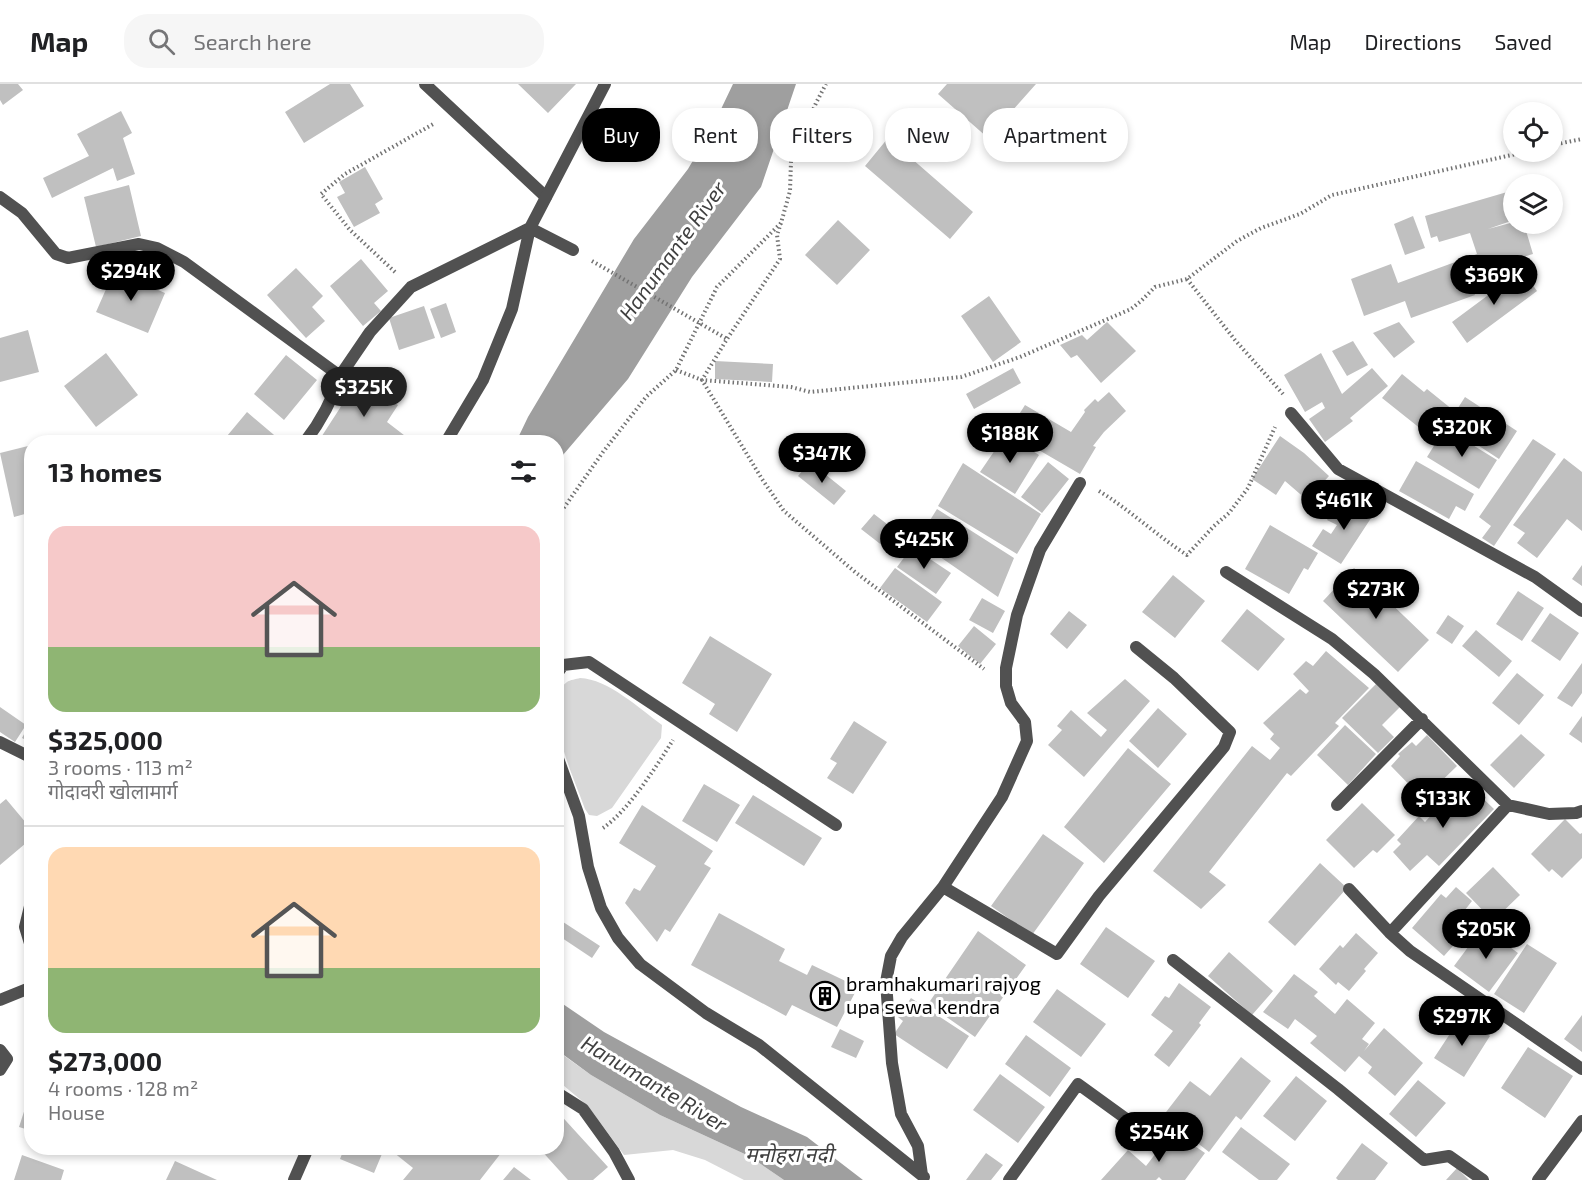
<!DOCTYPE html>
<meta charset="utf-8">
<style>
:root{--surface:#fff;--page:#f6f6f6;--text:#202124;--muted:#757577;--line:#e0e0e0;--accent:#000}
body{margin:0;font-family:"Exo 2","Noto Sans Devanagari",sans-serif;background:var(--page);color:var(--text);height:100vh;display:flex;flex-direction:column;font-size:22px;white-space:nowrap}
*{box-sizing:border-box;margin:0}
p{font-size:20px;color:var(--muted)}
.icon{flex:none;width:33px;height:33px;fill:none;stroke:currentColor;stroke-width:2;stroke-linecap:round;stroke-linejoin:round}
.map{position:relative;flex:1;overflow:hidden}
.panel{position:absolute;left:24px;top:351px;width:540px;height:720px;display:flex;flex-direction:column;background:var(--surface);border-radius:24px;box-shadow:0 3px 9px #0003}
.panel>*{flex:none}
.banner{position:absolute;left:582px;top:24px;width:570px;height:54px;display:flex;gap:12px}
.controls{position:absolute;left:1503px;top:18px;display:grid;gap:12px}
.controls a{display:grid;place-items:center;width:60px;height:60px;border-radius:50%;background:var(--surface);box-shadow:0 3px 9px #0003;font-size:30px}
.price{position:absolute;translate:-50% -51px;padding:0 14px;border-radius:21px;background:var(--accent);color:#fff;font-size:20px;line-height:39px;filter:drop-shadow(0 2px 3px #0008)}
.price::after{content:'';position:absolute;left:50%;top:36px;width:18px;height:14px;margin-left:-9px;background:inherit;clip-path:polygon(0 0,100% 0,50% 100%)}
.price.current{background:#222;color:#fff}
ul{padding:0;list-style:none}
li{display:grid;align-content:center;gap:12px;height:318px;padding:0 24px}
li+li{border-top:2px solid var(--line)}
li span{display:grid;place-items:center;height:186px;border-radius:18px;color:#555}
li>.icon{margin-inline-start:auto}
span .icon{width:108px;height:108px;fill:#fffc;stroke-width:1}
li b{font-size:26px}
h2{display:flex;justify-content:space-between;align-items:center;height:72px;padding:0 24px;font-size:26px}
.tag{padding:0 21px;border-radius:24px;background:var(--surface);box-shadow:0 3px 9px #0003;font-size:21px;line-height:54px}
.tag.current{background:var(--accent);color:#fff}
header{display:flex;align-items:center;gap:36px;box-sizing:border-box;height:84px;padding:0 30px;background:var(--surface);border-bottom:2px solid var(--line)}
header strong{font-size:28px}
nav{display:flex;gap:33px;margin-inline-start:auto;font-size:21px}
.search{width:420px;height:54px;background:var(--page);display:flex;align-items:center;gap:15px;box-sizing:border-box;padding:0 21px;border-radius:24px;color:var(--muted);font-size:22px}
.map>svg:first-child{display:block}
.green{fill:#d8d8d8}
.water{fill:#9f9f9f}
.building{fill:#c0c0c0}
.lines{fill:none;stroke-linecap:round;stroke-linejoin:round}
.path{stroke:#737373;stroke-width:4;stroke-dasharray:1.5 3;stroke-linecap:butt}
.lane{stroke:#515151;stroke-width:12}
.street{stroke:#515151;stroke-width:12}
.labels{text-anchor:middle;stroke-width:6;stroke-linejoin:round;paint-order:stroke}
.poi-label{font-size:20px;fill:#000;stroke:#fff;text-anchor:start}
.water-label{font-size:21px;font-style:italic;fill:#404040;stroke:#fff}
</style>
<header>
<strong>Map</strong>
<div class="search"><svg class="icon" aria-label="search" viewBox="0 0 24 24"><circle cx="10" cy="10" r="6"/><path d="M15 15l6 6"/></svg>Search here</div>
<nav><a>Map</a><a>Directions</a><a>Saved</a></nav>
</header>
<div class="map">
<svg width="1582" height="1096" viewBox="0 0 1582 1096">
<rect width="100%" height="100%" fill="#fff"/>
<!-- green -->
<path class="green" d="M580,594c28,1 60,31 82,47l-1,13 -49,70 -15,8 -8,-1 -4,-6c-9,-26 -47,-106 -18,-127 3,-2 9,-3 13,-4z
M556,966l35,25 69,40 89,41 35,24h-40l-39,-20 -32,-10 -49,5 -36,-49 -31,-26z"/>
<!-- water -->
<path class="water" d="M733,0h63l-35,103 -69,90 -64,102 -71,83 -1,-20h-40l12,-25 106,-178 54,-70 24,-41z
M557,916l47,32 137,75 66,30 56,43h-79l-35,-24 -89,-41 -69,-40 -34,-25z"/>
<!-- building -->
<path class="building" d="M0,0h18l5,6 -20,15 -3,-5z
M330,0h20l14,22 -60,37 -19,-31z
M518,0h58l-28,29z
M947,0h89l-48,54 -50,-44z
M121,27l11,22 -9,5 12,36 -18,7 -4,-13 -61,30 -9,-20 46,-22 -12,-22z
M888,54l85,74 -23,27 -85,-73z
M365,83l18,32 -8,5 5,9 -26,14 -17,-30 8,-4 -6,-11z
M129,101l12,51 -45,11 -12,-50z
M1514,106v30l-26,9 26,-7v2h10l9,30 -51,15 3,5 -16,5 6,16 -64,23 -6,-17 -41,15 -13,-37 40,-15 7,19 79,-29 -7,-21 -31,9 -2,-6 -6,2 -6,-22z
M1413,132l12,32 -20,7 -11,-31z
M838,136l32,30 -33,35 -32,-30z
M361,175l27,32 -14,12 7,8 -18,15 -33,-40z
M296,184l27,28 -11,11 13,14 -19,17 -39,-43z
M1522,186l15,21 -70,52 -15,-21z
M114,187l51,22 -17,40 -52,-21z
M989,212l32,46 -28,20 -32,-46z
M446,219l10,29 -15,6 -11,-29z
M424,222l11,32 -36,12 -10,-32z
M1107,238l29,29 -35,32 -24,-28 -6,3 -11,-13 22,-10 5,5z
M1399,238l16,20 -21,16 -21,-25z
M28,246l11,42 -39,10v-44z
M1353,257l15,24 -21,11 -15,-25z
M106,269l32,42 -42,32 -32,-41z
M1321,269l21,41 30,-26 16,18 -38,32 3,3 -28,21 -16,-23 16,-11 -3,-6 -17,10 -21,-37z
M286,271l31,25 -33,40 -30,-26z
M715,277l58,3 -1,18 -57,-3z
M1013,284l8,15 -47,26 -8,-15z
M1402,290l22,18 3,-3 26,21 -22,27 -49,-39z
M354,293l44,28 -11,17 26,20h-95l22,-34z
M1109,308l17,19 -22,21 -11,14 3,1 -16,27 -72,-42 17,-27 46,27 14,-20 -1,-2 11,-11 3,3z
M1465,313l52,34 -18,28 -52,-34z
M247,328l33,28 -2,2h-56z
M1445,344l52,32 -18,29 -52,-32z
M1006,350l33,21 -24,39 -35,-22z
M1280,352l24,17 25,23 -22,24 -22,-19 -9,14 -24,-16z
M1533,355l23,15 -62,92 -12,-8 9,-12 -12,-9z
M32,361v67l-18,5 -14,-64z
M1564,374l18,14v59l-15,-12 -30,39 -20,-15 8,-10 -12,-8z
M1416,377l58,33 -9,17 -9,-5 -7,13 -50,-28z
M810,378l36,29 -12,14 -36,-29z
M1048,378l21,17 -27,34 -21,-16z
M963,379l78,51 -24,40 -79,-48z
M1354,415l21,13 -34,52 -29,-18 11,-17 8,5 6,-9 -10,-5 10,-16 10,6z
M937,425l77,49 -16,39 -81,-56z
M874,430l35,27 -12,16 -36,-28z
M1270,441l48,28 -10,17 -4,-2 -15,26 -44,-25z
M912,463l39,26 -15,21 -39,-27z
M1582,481v21l-10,-7z
M895,484l47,34 -15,20 -47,-34z
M1354,484l75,72 -31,32 -75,-71z
M1173,491l32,26 -30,37 -33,-26z
M1518,507l26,17 -22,33 -26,-17z
M982,514l23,13 -12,22 -24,-13z
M1247,525l38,30 -27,32 -37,-30z
M1069,527l18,14 -20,24 -17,-15z
M1550,529l29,20 -19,28 -29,-20z
M1448,531l16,11 -12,18 -16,-11z
M974,542l22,18 -16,20 -22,-18z
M1476,546l36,31 -13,16 -37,-31z
M710,552l62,38 -35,58 -28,-18 6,-10 -33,-21z
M1326,567l43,37 -34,35 4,3 -48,50 -4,-3 -78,99 17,13 -25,24 -48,-38 99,-125 18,14 10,-12 -10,-9 4,-5 -11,-11 37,-34 6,5 3,-3 -16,-17 13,-13 7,5z
M1582,579v30l-10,14 -15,-9z
M1517,589l27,22 -25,30 -27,-22z
M1125,595l25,22 -66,76 -36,-32 14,-15 -5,-4 14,-16 30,27 6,-7 -20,-17z
M1376,600l24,23 -18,18 12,12 -16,16 -36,-35z
M0,623l26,18 -11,17 -15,-10z
M1158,624l29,26 -29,34 -29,-27z
M1582,632v27l-13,-9z
M32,635v24l-10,-5z
M854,637l33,21 -34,52 -26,-16 10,-15 -7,-4z
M1345,641l31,29 -28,31 -31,-30z
M1521,650l24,21 -31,33 -24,-23z
M1427,651l30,31 -34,33 -32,-33 9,-10 -2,-2 14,-12 4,4z
M1128,664l43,36 -67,79 -40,-36z
M704,700l36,21 -23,37 -35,-21z
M1460,700l7,7 4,-4 23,22 -55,57 -12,-11 -17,16 -17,-19 8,-8 -4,-4 22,-24 6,6z
M753,711l69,43 -18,28 -69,-43z
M6,715l26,31v8l-32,27v-61z
M1362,719l33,32 -18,18 -4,-3 -19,18 -28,-28z
M642,721l71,46 -9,13 7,4 -41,64 -5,-3 -8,13 -32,-39 9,-15 6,3 16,-25 -37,-23z
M1565,735l15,15 2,-1v25l-20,20 -10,-9 -3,3 -18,-18z
M1043,750l41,29 -52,72 -41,-29z
M1320,779l27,25 -52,58 -27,-24z
M1493,783l27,28 -27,26 -27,-28z
M1456,803l16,14 -15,19 11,9 -24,27 -32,-28 29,-34 5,4z
M719,829l66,36 -6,12 28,14 5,-10 46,22 -21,40 -45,-22 -6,11 -95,-51z
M560,836l40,26 -8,12 -36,-24v-9z
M1106,843l49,34 -27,37 -48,-34z
M1483,843l35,26 -29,39 -35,-26z
M978,847l48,34 -51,72 -47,-33z
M1356,849l22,20 -14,16 2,2 -17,20 -11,-9 -2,3 -17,-16 21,-24 3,3z
M1527,860l30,19 -33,50 -30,-19z
M1229,868l44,39 -21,24 -44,-39z
M1294,890l24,18 -4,4 21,18 12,-15 28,24 -13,16 7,5 -5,7 20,-23 39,35 -28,33 -27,-23 4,-6 -13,-11 -14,16 -35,-29 7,-7 -22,-17 -7,10 -25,-17z
M1179,899l32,24 -12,16 2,2 -32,42 -15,-12 19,-24 -22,-16 14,-19 4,2z
M1057,905l49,35 -25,33 -48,-35z
M911,914l58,38 -22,33 -53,-35 9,-13 -5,-4z
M1582,931v37l-18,-13z
M1461,933l29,19 -26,41 -30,-19z
M840,945l24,12 -8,17 -25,-11z
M1026,951l45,33 -21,29 -45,-33z
M1528,963l45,29 -28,42 -44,-30z
M1241,973l30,24 -30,39 -5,-4 -27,36 -46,-36 27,-35 20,15z
M1000,990l45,33 -27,36 -45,-33z
M1296,992l31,25 -32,40 -32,-25z
M1418,996l28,23 -30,34 -27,-23z
M32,1003v44l-13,-4z
M556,1026l52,57 -15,13h-25l-29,-32h17z
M1241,1043l49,37 -13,16h-18l-37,-28z
M1173,1047l32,22 -20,27h-23l-3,-3 -3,3h-55l27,-30 18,16z
M1362,1059l26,20 -13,17h-37l-2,-2z
M339,1064h42l3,1 -10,24 -34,-14 2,-5 -5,-2z
M388,1064h117l-25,32h-77l10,-12z
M986,1069l17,12 -12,15h-25z
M22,1071l42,15 -3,10h-47z
M175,1077l42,19h-51z
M514,1083l17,13h-28z
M1457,1084l12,12h-23z"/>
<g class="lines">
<!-- path -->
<path class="path" d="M1552,61l30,-6
M781,139l-4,12 3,24 -53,80 -25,41 60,99 22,32 71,61 129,97
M592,177l135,78
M395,188l-45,-42 -29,-36 24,-20 90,-51
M1187,195l48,61 48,54
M676,286l26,10 89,7 19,5 151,-15 59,-20 111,-48 10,-8 14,-14 32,-8 50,-38 24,-13 39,-14 32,-19 193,-43
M1099,407c31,19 57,44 88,64l27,-29 15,-13 19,-25 27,-61
M556,435l47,-67 43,-55 30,-27 41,-83 64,-64 9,-32 1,-30 25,-58 10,-19
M603,744c25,-17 53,-61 70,-88"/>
<!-- lane -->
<path class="lane" d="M425,0l121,113
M0,658l32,16
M294,1096l14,-32"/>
<!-- street -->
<path class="street" d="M0,113l22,16 34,41 12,4 71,-14 18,4 27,14 156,114 30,-44 41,-45 119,-59
M530,144l43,22
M1291,329l47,56 197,108 47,34
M305,358c16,-21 27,-41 35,-66
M446,358l37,-62 29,-71 18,-81 75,-144
M1226,488l106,67 42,35 134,131 41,9 27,-1 6,-2
M556,591l7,-10 26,-3 247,163
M556,669l23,63 9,51 13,41 17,30 22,26 66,49 53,32 165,132
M1337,721l85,-86
M943,803l59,-90 25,-56 -2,-19 -14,-19 -5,-17v-18l11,-53 23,-65 40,-67
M1349,805l41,44 20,18 172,118
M32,814l-7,29 7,23
M1390,849l118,-128
M1173,876l165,129 86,71 25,-4 34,24
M0,916l32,-13
M0,966l7,9 -7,11
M556,1008l27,17 31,43 15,28
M922,1091l-4,-29 -17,-32 -9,-51 -6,-81 5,-26 11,-19 41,-50 114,67 42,-58 125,-149 6,-15 -56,-54 -38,-31
M1009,1096l69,-96 76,55
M1538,1096l44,-59"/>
</g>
<!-- icons -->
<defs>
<g id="building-ring" transform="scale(1.5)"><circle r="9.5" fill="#fff" stroke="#000" stroke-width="1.5"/><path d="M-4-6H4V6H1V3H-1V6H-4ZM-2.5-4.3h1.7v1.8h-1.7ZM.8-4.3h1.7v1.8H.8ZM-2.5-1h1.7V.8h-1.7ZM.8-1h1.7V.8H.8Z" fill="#000"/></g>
</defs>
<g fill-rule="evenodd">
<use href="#building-ring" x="825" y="912"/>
</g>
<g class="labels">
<!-- poi labels -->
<g class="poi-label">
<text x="846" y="907">bramhakumari rajyog<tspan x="846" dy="23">upa sewa kendra</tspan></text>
</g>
<!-- water labels -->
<g class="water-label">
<text transform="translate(673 167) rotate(-54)" y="7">Hanumante River</text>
<text transform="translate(654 1000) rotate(31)" y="7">Hanumante River</text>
<text x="789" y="1078">मनोहरा नदी</text>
</g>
</g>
</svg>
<div class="controls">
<a><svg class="icon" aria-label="locate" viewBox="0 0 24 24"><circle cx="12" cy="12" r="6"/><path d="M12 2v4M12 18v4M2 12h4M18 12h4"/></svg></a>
<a><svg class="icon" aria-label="layers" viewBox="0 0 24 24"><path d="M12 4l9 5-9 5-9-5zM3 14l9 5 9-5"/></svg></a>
</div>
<b class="price" style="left:131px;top:218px">$294K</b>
<b class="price" style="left:1494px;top:222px">$369K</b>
<b class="price current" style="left:364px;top:334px">$325K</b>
<b class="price" style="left:1462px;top:374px">$320K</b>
<b class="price" style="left:1010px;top:380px">$188K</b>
<b class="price" style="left:822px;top:400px">$347K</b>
<b class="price" style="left:1344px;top:447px">$461K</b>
<b class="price" style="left:924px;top:486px">$425K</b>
<b class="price" style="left:1376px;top:536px">$273K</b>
<b class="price" style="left:1443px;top:745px">$133K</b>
<b class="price" style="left:1486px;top:876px">$205K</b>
<b class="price" style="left:1462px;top:963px">$297K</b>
<b class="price" style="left:1159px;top:1079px">$254K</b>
<div class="banner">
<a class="tag current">Buy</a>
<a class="tag">Rent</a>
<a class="tag">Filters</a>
<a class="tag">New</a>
<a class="tag">Apartment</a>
</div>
<section class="panel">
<h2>13 homes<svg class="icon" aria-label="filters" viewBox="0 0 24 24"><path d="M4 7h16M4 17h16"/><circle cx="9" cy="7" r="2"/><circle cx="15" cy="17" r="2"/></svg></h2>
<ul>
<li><span style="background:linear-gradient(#f6c9c9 65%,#8fb573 0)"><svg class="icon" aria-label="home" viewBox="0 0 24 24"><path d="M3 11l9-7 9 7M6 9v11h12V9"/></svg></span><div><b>$325,000</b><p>3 rooms · 113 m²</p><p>गोदावरी खोलामार्ग</p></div></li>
<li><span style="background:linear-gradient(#ffd9b3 65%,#8fb573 0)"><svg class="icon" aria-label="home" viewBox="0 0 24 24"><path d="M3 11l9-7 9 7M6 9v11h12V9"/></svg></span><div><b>$273,000</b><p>4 rooms · 128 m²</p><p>House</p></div></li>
</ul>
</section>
</div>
